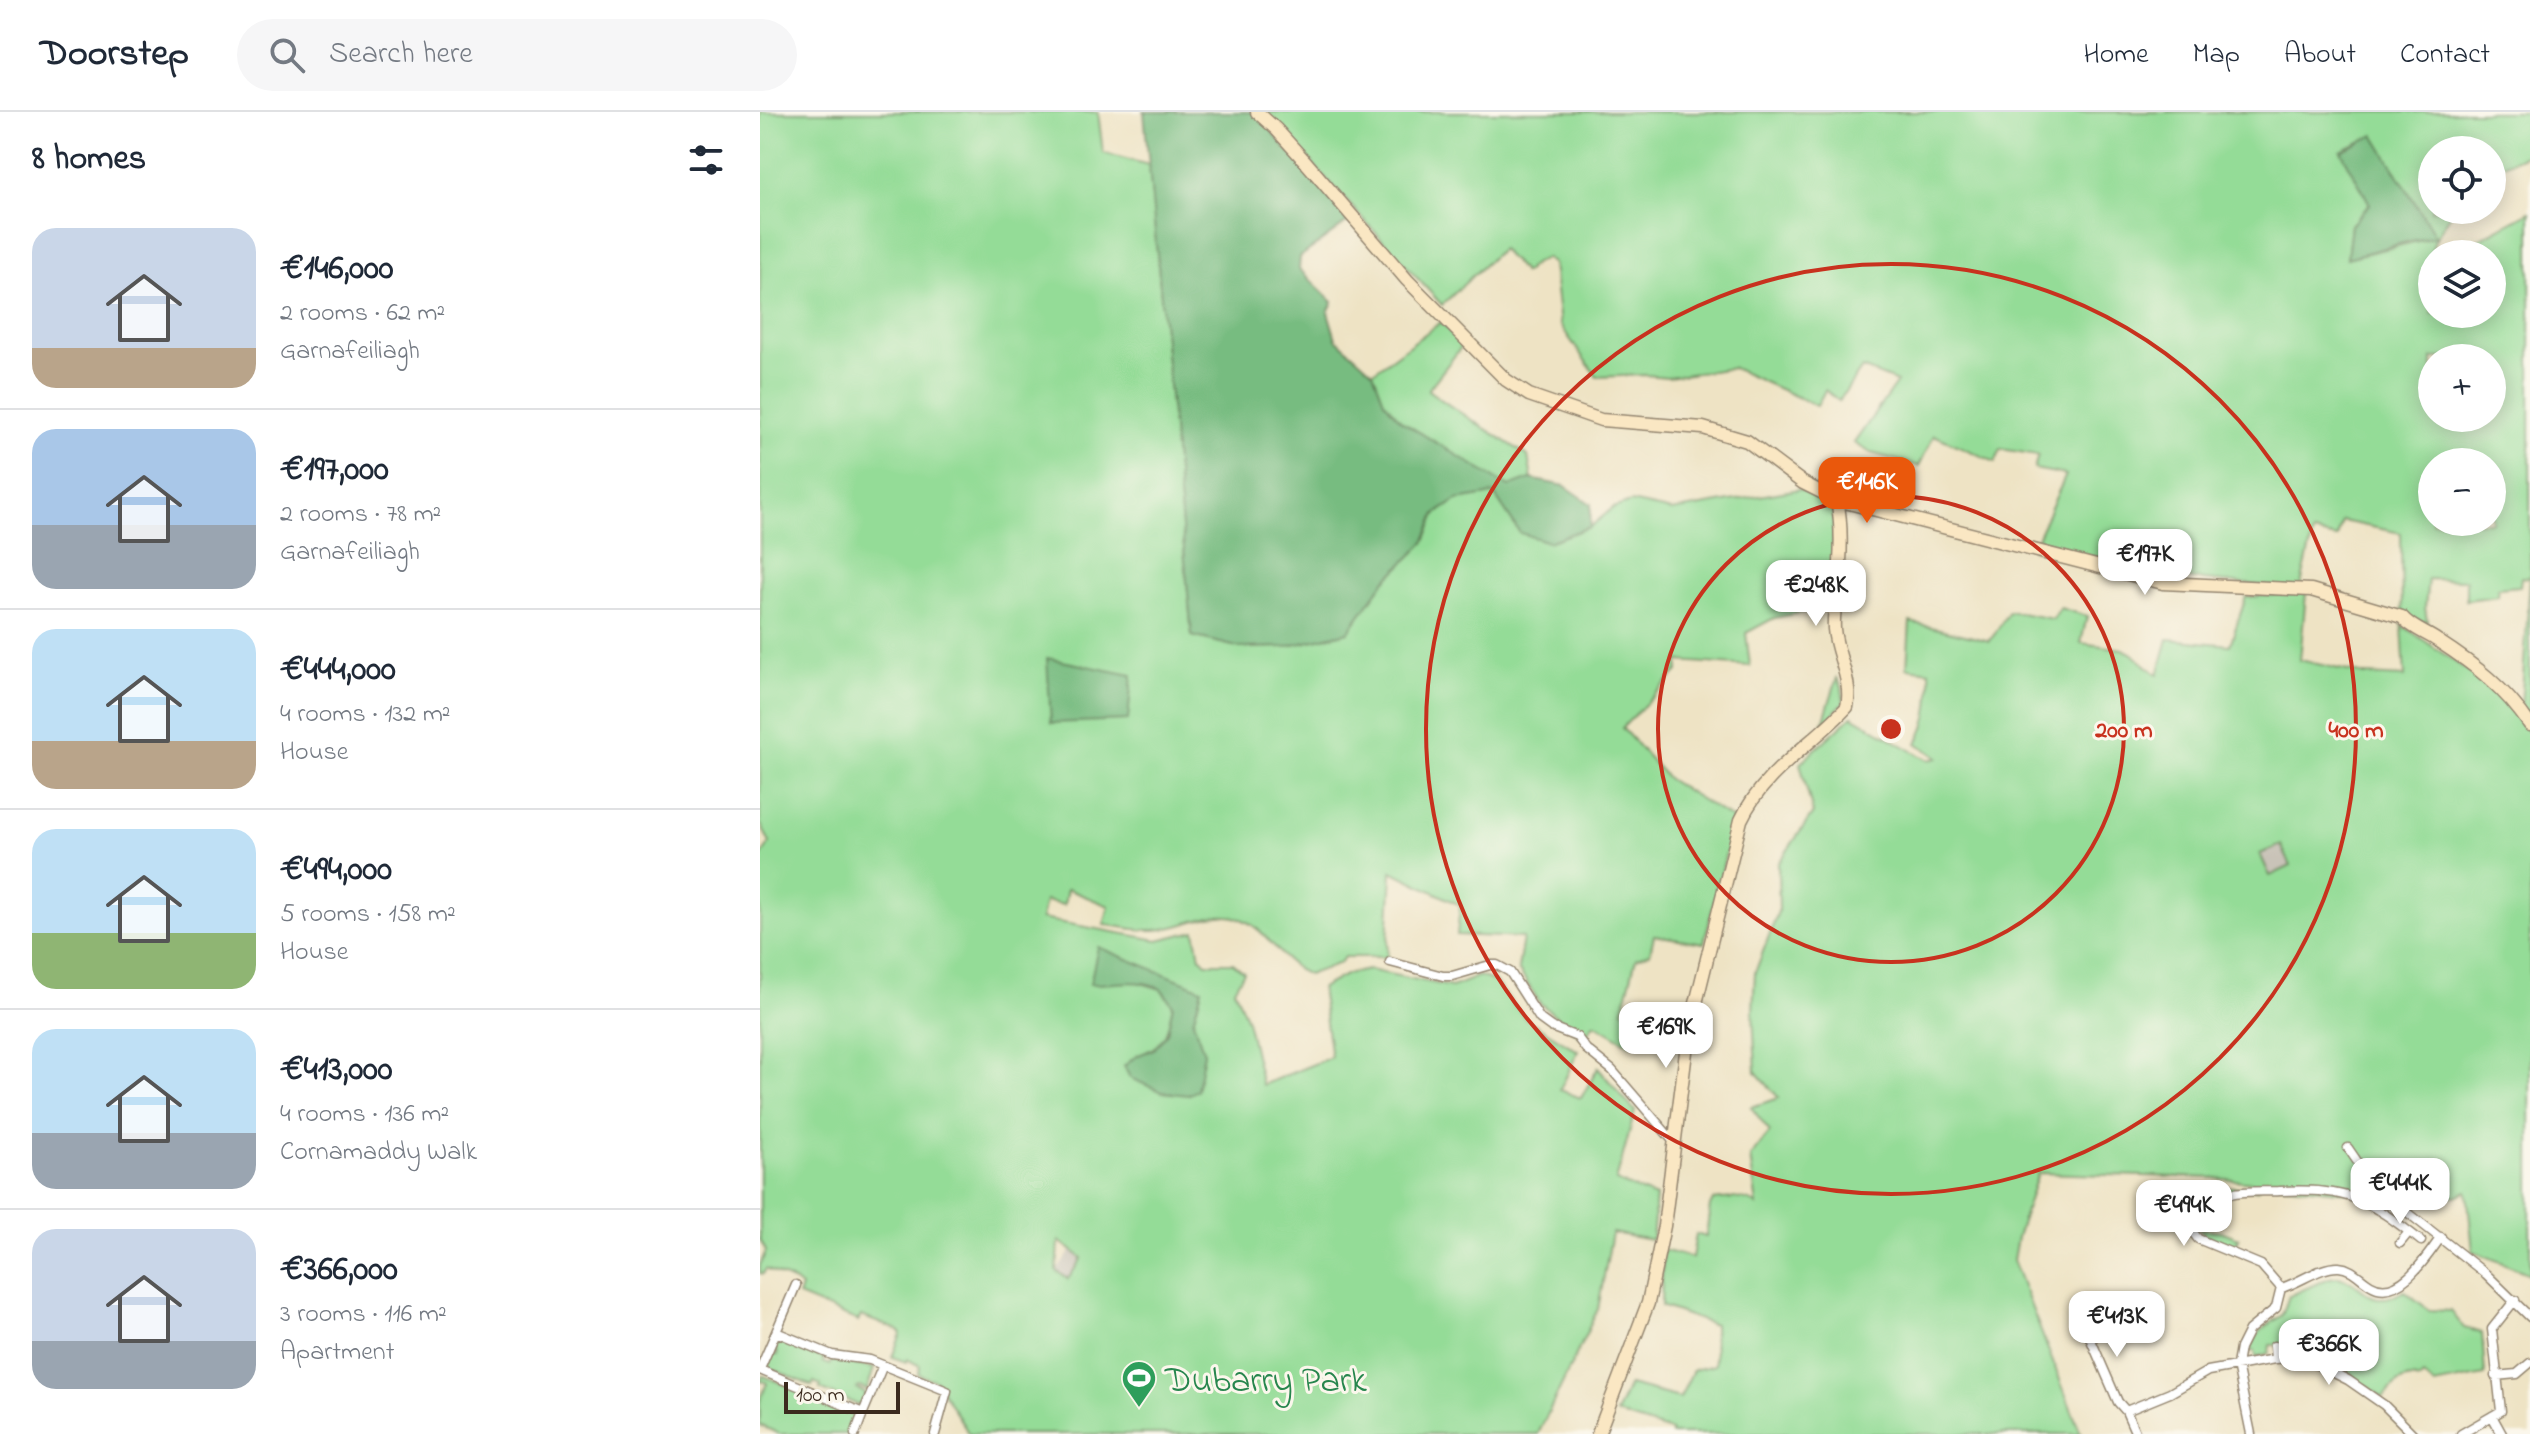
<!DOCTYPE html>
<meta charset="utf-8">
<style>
:root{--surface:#fff;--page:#f6f6f7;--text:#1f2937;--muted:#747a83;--line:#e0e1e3;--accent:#ea580c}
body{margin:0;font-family:"Indie Flower",sans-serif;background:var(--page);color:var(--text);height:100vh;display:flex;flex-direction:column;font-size:30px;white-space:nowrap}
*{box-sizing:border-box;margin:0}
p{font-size:26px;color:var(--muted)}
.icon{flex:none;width:44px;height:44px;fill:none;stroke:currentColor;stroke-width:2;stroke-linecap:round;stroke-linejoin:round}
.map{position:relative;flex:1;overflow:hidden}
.side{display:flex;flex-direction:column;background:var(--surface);width:760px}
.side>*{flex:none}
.buttons{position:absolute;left:1658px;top:24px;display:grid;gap:16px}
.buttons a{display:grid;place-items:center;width:88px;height:88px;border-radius:50%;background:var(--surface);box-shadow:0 4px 20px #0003;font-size:40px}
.scale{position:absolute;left:24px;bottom:20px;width:116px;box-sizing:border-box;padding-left:8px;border:4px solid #3b2a1e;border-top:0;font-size:22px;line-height:28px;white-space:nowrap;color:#3b2a1e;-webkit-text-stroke:6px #fbf7ec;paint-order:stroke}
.price{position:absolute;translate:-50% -68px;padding:0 18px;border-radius:16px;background:#fff;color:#222;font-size:26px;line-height:52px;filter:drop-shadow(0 2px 4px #0008)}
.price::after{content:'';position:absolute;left:50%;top:48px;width:24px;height:18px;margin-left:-12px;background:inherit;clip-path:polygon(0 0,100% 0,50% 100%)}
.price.on{background:var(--accent);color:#fff}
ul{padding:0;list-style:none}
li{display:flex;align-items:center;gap:24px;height:200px;padding:0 32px}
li+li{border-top:2px solid var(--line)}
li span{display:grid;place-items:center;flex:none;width:224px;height:160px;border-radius:24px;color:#555}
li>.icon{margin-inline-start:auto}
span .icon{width:96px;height:96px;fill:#fffc;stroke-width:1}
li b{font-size:34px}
h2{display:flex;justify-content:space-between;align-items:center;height:96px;padding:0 32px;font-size:34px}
header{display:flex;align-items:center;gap:48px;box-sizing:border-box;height:112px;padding:0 40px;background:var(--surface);border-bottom:2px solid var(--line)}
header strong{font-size:38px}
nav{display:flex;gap:44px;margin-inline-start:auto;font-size:28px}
.search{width:560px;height:72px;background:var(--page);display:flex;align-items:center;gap:20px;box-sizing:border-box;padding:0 28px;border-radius:44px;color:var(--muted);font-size:30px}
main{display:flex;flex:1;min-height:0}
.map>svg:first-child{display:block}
.industrial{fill:#c9c3b8}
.green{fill:#94dc97;stroke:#68835a;stroke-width:2;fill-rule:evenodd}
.forest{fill:#77bc80;stroke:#59734f;stroke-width:2}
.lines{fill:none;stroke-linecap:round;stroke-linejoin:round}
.street-casing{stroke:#948671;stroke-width:11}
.secondary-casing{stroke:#948671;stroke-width:15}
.street{stroke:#fff;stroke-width:8}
.secondary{stroke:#fae7c3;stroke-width:12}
.ring{fill:none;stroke:#c8321e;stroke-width:4}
.labels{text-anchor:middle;stroke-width:6;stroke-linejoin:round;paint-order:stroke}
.leisure-label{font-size:36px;fill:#27864d;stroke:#fbf7ec;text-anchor:start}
.centre{fill:#c8321e;stroke:#fbf7ec;stroke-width:4}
.ring-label{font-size:24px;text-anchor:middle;font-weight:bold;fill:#c8321e;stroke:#fbf7ec;stroke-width:6;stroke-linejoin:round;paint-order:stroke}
</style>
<header>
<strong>Doorstep</strong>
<div class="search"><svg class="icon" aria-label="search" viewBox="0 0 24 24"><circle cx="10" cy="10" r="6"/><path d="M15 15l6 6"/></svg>Search here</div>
<nav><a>Home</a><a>Map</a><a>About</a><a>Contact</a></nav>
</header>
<main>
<section class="side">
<h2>8 homes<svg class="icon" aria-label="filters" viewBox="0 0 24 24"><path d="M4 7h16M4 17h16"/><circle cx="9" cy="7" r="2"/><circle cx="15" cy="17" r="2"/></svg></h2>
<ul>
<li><span style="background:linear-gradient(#c9d6e8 75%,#b9a48a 0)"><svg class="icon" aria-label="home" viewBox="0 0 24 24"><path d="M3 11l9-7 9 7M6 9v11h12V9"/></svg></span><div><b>€146,000</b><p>2 rooms · 62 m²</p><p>Garnafeiliagh</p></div></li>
<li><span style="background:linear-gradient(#a9c7e8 60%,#9aa5b1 0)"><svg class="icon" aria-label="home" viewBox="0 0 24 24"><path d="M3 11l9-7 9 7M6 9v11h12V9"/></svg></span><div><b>€197,000</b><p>2 rooms · 78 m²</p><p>Garnafeiliagh</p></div></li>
<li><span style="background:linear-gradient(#bfe0f5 70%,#b9a48a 0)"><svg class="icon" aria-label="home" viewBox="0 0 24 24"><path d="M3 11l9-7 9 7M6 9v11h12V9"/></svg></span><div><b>€444,000</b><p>4 rooms · 132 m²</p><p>House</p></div></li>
<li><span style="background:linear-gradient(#bfe0f5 65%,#8fb573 0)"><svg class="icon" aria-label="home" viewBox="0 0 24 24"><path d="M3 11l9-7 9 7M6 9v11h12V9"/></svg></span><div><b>€494,000</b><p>5 rooms · 158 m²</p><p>House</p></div></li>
<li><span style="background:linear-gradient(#bfe0f5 65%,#9aa5b1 0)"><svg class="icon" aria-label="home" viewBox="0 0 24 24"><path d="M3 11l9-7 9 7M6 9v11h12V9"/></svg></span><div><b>€413,000</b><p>4 rooms · 136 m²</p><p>Cornamaddy Walk</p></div></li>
<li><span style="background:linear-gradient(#c9d6e8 70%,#9aa5b1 0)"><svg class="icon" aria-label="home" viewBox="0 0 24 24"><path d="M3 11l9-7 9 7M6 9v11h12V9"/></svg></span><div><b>€366,000</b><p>3 rooms · 116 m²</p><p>Apartment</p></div></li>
</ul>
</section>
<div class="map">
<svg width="1770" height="1322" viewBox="0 0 1770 1322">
<rect width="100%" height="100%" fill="#fbf7ec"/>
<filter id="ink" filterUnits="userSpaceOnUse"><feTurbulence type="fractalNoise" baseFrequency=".0125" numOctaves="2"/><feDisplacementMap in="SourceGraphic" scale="16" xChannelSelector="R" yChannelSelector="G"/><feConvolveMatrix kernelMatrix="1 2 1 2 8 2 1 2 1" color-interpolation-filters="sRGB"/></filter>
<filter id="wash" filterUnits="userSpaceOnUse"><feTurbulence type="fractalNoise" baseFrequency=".006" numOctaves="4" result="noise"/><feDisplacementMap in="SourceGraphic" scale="32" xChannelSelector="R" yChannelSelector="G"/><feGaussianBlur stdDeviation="1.8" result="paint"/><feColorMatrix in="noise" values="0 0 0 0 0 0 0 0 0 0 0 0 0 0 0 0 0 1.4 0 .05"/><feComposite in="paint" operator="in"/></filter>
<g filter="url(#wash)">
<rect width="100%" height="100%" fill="#eee3c4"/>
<!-- industrial -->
<path class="industrial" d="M1522,733l9,21 -22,10 -9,-22z
M311,1139l11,8 -14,20 -11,-8z"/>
<!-- green -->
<path class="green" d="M0,0h338l5,41 46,12 43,471 49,12 44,-1 62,-15 37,-50 40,-39 12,-29 21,-14 37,-6 26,39 70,-6 23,-19 18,-6 41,9 128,-22 24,12 9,10v53l-7,43 -52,11 -28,15 4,33 -72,-5 1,9 -57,58 46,51 66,41 -30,123 -50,-8 -4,18 -14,5 -13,52 17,5 -9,30 -37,-22 -10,16 -44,-36 -22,-34 5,-31 -66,-3 3,-30 -68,-34 -5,86h-43l-4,6 -32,12c-27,-11 -39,-45 -67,-56 -29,-11 -58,10 -87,11 -16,1 -34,-4 -50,-5l5,-19 -42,-17 -3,16 -19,-4 -4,18 117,21 37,-9 5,26 6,6h27l11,9 -10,17 13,31 15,65 69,-28 -10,-69 26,-14 22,-4 83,17 27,-11 15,5 31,37 53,33 -18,39 21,8 17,-30 37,43 -19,70 40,16 -4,43 -40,-7 -14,76 -60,125h-569l-33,-53 -18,-7 2,-8 -13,-7 -1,3 -14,-5 9,-23 -3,-4 -37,-14 -3,5 -60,-25 3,-9 -6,-5 -29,-13 -3,5 -3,-1v-8l6,-14 -6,-12v-381l10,-15 -10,-20zM374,869l68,8 -9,32 11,32 -68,3c31,-11 30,-21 37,-51l-12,-16zM299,1129l23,17 -14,21 -11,-8z
M505,0h1265v41l-38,17v-20h-60v60h22l-18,27 -9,28 5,-1v50h60v-60h-42l80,-42v506l-9,-11 9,-129 -9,-1 -1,9 -22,2 -1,8 -31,4v-20l-38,-1 -3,28 2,15 -25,-5 -1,-84 -59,-12 -5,17 -24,-5 -13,56 -140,-13 -128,-27 34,-74 -32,-6 4,-14 -37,-6 -6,13 -61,-27 -15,31 -48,-13 -17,-10 43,-61 -35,-14 -23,33 -14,-11 -8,16 -84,-38 -65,9 -23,-2 -48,2 -37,-52 -7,-61 -7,-6 -11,5 -11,10 -23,-24 -59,56zM1582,39l94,86 -89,21 4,-33 19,-21zM1672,246h60v60h-60zM1672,350h60v60h-60z
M681,210l21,24 -34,44c31,24 66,43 100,66l4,23 -23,8 -108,-66 -17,-20 -11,-29z
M1546,481l-6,67 65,15 40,2 -3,-52 89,62 18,18 21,28v541l-57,-23 -6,-60 -11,5h-23l-74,-3 -145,-15 -176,-5 -21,64 -4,23 68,174h-410v-3l-55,-17 13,-29 51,13 13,-28 22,-5 -1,-40 -53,-19 2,-56 29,8 4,-24 10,3 4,-31 3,-6c15,-2 32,-4 44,5l-7,-48 20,-25 -19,-25 28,-9 -23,-26 -3,-61 2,-38 24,-64 -1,-45 35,-51 -13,-50 52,-47 76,44 10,-2 -21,-15c13,-22 14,-47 13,-72l-23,-3 3,-46 80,19 19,-30 44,8 7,-11 27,8 -6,27 42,6 8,4 27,22 10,-36 62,6 16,-48zM1521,733l10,21 -21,10 -10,-22z
M1077,566l5,9 2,15 -22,24z
M1438,1075h60v2l-28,2 -19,11 -8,3 -5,-4z
M1439,1117l22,2 18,7 -4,9 -29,-11z
M1578,1165c30,6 26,34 67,14l24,19 22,1 13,17 18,5 3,42 -51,10 -11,-9 -4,4c-14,-6 -27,6 -36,18l-17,-13 -2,1c-29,-19 -49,-28 -84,-32l-3,-9h-7l-1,8 -13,4 -1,-6h-6l10,-19 23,-17 7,-19 40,-18z
M21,1228l43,18 -1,4 7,3 2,-4 42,7 -7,22 -8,-3 -2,2 8,4 -4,11 -3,1 -38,-16 1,-4 -7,-3 -2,4 -42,-18 -1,-4 3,-10 5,1 1,-3 -4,-1z
M4,1264l91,38 2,6 -6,14h-72l-19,-9v-24l7,-18 -7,-3z"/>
<!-- forest -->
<path class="forest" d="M384,0h109l8,7 88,102 -49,36 -1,12 34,33 -5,10 8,27 37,33 11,29 17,20 108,66 21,-8 35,7 26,18 -1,23 -42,15 -28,-9 -26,-39 -37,6 -21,14 -12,29 -40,39 -36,50 -63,15 -44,1 -49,-12z
M1614,23l62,102 -26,4 -63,17 4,-33 19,-21 -29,-53z
M287,546l85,17 -4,45 -77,3z
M338,835l104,42 -9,32 11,32 -7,37 -9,5 -26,-3 -32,-14 -6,-12 12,-10 18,-7 13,-16 6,-28c-3,-4 -8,-12 -12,-16 -18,-12 -50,-4 -71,-5z"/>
</g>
<g filter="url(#ink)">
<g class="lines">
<!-- street casing -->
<g class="street-casing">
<path id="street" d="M630,850l53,14h9l38,-11h7l13,7 30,47 11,8 26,10 9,12 26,21 62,72
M1588,1036l26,38 112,88 44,43
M1430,1075l1,22
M1661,1129c-54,-42 -71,-53 -141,-50 -16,1 -34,-1 -50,3 -6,2 -10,7 -15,11 -7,4 -16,4 -24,4l1,22 6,8 63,26 20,23c19,-5 39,-22 58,-21 14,1 21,12 32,18 28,17 57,-30 70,-48
M1640,1131l9,-11
M1324,1212l34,78 8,9
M16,1220l20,-47
M1329,1224l55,-21
M1514,1234l1,13
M0,1257l16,-37 56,23 38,5 77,31 -12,43
M0,1258l103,43 20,-48
M1735,1264l22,-2 13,-11
M1732,1304l10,18
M95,1322l8,-21
M1376,1322l-10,-23 44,-18 38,-22 67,-12 17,-1 26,7 30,15 36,25 29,29
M1491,1322l-14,-69 3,-17 9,-18 27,-22 5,-20
M1701,1322l40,-23 -9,-82 23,-29"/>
</g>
<!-- secondary casing -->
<g class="secondary-casing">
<path id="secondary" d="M497,0l19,17 28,31 103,120 99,100 23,15 72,25 102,8 44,13 56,42 34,17 326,83 148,7 91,27c9,11 25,16 36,24 37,24 67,47 92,84
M838,1322l50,-131 16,-77 24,-190 53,-216c23,-49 71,-75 106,-113 6,-27 -11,-52 -13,-78 -1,-15 2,-29 4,-43 3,-28 5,-58 -1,-86"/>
</g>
<!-- street -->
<use href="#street" class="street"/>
<!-- secondary -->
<use href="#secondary" class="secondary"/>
</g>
</g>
<!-- distance rings -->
<g class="ring">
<circle cx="1131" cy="617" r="233"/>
<circle cx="1131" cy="617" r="465"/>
</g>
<!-- icons -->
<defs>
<g id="stadium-pin" transform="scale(1.8)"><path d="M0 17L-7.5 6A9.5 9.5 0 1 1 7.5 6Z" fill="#2e9e5b" stroke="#fbf7ec"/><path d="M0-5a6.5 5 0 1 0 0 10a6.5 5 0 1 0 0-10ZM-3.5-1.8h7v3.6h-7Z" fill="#fff"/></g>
</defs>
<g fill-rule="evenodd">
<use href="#stadium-pin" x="379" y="1266"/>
</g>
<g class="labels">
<!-- leisure labels -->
<g class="leisure-label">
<text x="405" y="1279">Dubarry Park</text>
</g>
</g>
<circle cx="1131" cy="617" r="12" class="centre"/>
<g class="ring-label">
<text x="1364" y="625">200 m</text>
<text x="1596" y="625">400 m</text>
</g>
</svg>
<div class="buttons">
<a><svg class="icon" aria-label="locate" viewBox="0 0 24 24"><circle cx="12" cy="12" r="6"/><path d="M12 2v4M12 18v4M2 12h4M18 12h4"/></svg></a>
<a><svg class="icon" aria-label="layers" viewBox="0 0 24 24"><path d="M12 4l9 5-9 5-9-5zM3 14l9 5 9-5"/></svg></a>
<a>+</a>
<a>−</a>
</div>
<div class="scale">100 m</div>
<b class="price on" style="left:1107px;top:413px">€146K</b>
<b class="price" style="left:1385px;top:485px">€197K</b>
<b class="price" style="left:1056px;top:516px">€248K</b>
<b class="price" style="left:906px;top:958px">€169K</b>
<b class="price" style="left:1640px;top:1114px">€444K</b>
<b class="price" style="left:1424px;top:1136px">€494K</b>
<b class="price" style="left:1357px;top:1247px">€413K</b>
<b class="price" style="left:1569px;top:1275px">€366K</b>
</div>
</main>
